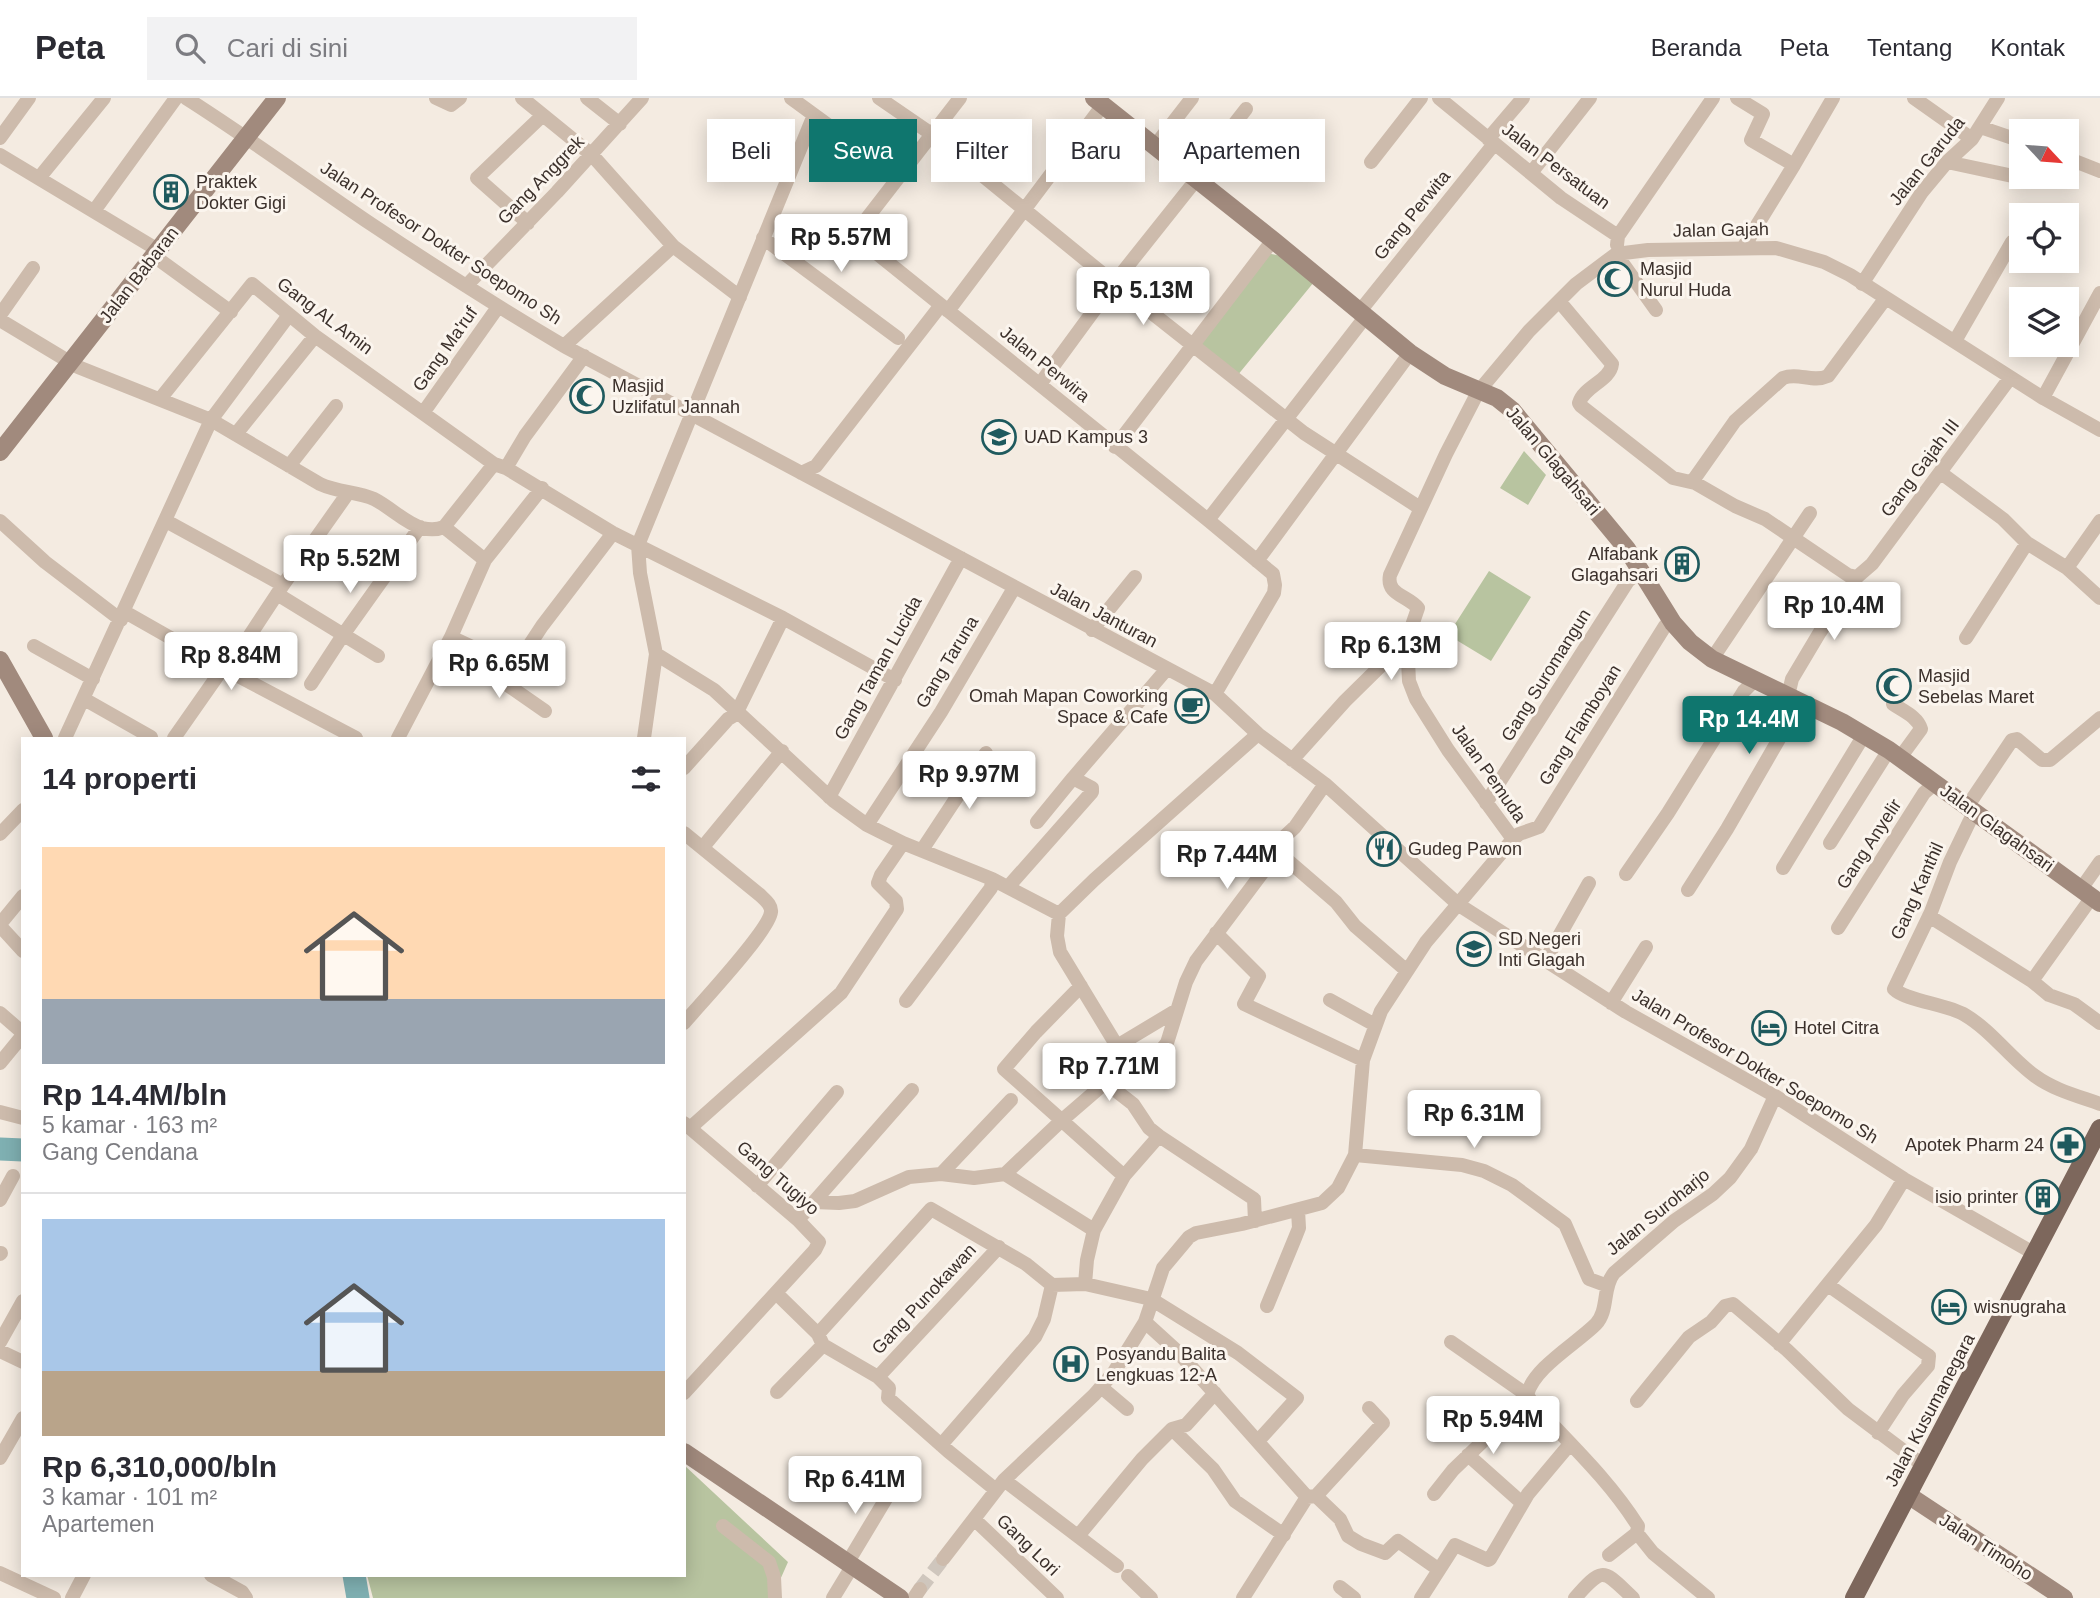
<!DOCTYPE html>
<html lang="id">
<meta charset="utf-8">
<style>
:root{--surface:#fff;--page:#f2f2f3;--text:#2b2b33;--muted:#7c7c81;--line:#e1e1e2;--accent:#0f766e}
body{margin:0;font-family:Helvetica,sans-serif;background:var(--page);color:var(--text);height:100vh;display:flex;flex-direction:column;font-size:26px;white-space:nowrap}
*{box-sizing:border-box;margin:0}
p{font-size:23px;color:var(--muted)}
.icon{flex:none;width:38px;height:38px;fill:none;stroke:currentColor;stroke-width:2;stroke-linecap:round;stroke-linejoin:round}
.map{position:relative;flex:1;overflow:hidden}
.side{position:absolute;left:21px;top:639px;width:665px;height:840px;display:flex;flex-direction:column;background:var(--surface);border-radius:0px;box-shadow:0 4px 18px #0003}
.side>*{flex:none}
.guide{position:absolute;left:707px;top:21px;width:665px;height:63px;display:flex;gap:14px}
.needle{width:46px;rotate:116deg}
.buttons{position:absolute;left:2009px;top:21px;display:grid;gap:14px}
.buttons a{display:grid;place-items:center;width:70px;height:70px;border-radius:0px;background:var(--surface);box-shadow:0 4px 18px #0003;font-size:35px}
.price{position:absolute;translate:-50% -60px;padding:0 16px;border-radius:7px;background:#fff;color:#222;font-size:23px;line-height:46px;filter:drop-shadow(0 2px 4px #0008)}
.price::after{content:'';position:absolute;left:50%;top:42px;width:21px;height:16px;margin-left:-10px;background:inherit;clip-path:polygon(0 0,100% 0,50% 100%)}
.price.current{background:var(--accent);color:#fff}
ul{padding:0;list-style:none}
li{display:grid;align-content:center;gap:14px;height:371px;padding:0 21px}
li+li{border-top:2px solid var(--line)}
li span{display:grid;place-items:center;height:217px;border-radius:0px;color:#555}
li>.icon{margin-inline-start:auto}
span .icon{width:126px;height:126px;fill:#fffc;stroke-width:1}
li b{font-size:30px}
h2{display:flex;justify-content:space-between;align-items:center;height:84px;padding:0 21px;font-size:30px}
.pill{padding:0 24px;border-radius:0px;background:var(--surface);box-shadow:0 4px 18px #0003;font-size:24px;line-height:63px}
.pill.current{background:var(--accent);color:#fff}
header{display:flex;align-items:center;gap:42px;box-sizing:border-box;height:98px;padding:0 35px;background:var(--surface);border-bottom:2px solid var(--line)}
header strong{font-size:33px}
nav{display:flex;gap:38px;margin-inline-start:auto;font-size:24px}
.search{width:490px;height:63px;background:var(--page);display:flex;align-items:center;gap:18px;box-sizing:border-box;padding:0 24px;border-radius:0px;color:var(--muted);font-size:26px}
.map>svg:first-child{display:block}
.green{fill:#b8c4a0}
.lines{fill:none;stroke-linecap:round;stroke-linejoin:round}
.river{stroke:#7fb0b2;stroke-width:23}
.street-tunnel{stroke:#cfc6bd;stroke-width:14;stroke-dasharray:14 7;stroke-linecap:butt}
.street{stroke:#cdbbac;stroke-width:14}
.secondary{stroke:#a18a7d;stroke-width:18}
.primary{stroke:#7d675c;stroke-width:18}
.labels{text-anchor:middle;stroke-width:6;stroke-linejoin:round;paint-order:stroke}
.street-label{font-size:18px;fill:#3b302b;stroke:#fbf5ee}
.poi-label{font-size:18px;fill:#3b302b;stroke:#fbf5ee;text-anchor:start}
</style>
<header>
<strong>Peta</strong>
<div class="search"><svg class="icon" aria-label="search" viewBox="0 0 24 24"><circle cx="10" cy="10" r="6"/><path d="M15 15l6 6"/></svg>Cari di sini</div>
<nav><a>Beranda</a><a>Peta</a><a>Tentang</a><a>Kontak</a></nav>
</header>
<div class="map">
<svg width="2100" height="1500" viewBox="0 0 2100 1500">
<rect width="100%" height="100%" fill="#f4ebe1"/>
<!-- green -->
<path class="green" d="M1266,155l16,3 32,26 -77,94 -39,-32z
M1524,353l22,24 -18,30 -28,-17z
M1489,473l42,26 -40,64 -43,-26z
M684,1367l104,97 -16,36h-399l-6,-23h317z"/>
<g class="lines">
<!-- river -->
<path class="river" d="M0,1051l23,1
M354,1477l4,23"/>
<!-- street-tunnel -->
<path class="street-tunnel" d="M920,1491l23,-30"/>
<!-- street -->
<path class="street" d="M186,0c63,40 123,84 185,126 63,42 127,83 193,122l651,348 43,40 67,50 134,121 167,107 149,84 129,83 131,75
M436,0l15,7 9,-7
M522,0l70,57 81,91 67,51
M587,0l33,26
M791,0l108,79
M879,0l54,37 181,148 190,150 116,75
M960,0l-106,137 354,285 65,54 2,11 -1,8 -59,101
M1439,0l122,100 57,38
M1737,0l26,16 -12,26 43,25 -51,83
M1914,0l58,41
M1980,29l41,14
M0,40l29,-40
M1488,41l35,-41
M1154,49l38,-49
M0,57l158,95
M2067,60l33,13
M1371,64l50,-64
M1947,64l94,20
M1794,67l39,-67
M1531,75l59,-75
M1193,79l53,-68
M39,80l65,-80
M94,113l82,-113
M528,125l-51,-45 66,-63
M763,140l135,100
M1617,147l1,-9 95,-138
M1616,156l40,56
M154,158l77,56
M2061,163h1
M1862,186l60,-92 25,-30 25,-23 26,-41
M466,188l91,-94 85,-94
M1559,203l53,63c-2,17 -28,22 -33,39l2,3 92,72 22,5 40,23 30,13 83,56 9,2
M948,213l155,-206
M1360,213l134,-167
M0,217l33,-47
M289,217l-78,105 109,64c17,8 37,8 54,15 16,8 31,24 48,29 8,2 15,2 22,-1l50,-63 12,4 107,65 170,85 112,62
M0,222l78,47 133,53 -146,318
M1955,243l57,-99 9,-1
M564,248l109,-100
M1040,286l74,-101 82,-103
M2043,300l57,-105
M160,301l92,-115 63,52 179,128
M423,315l75,-106
M236,336l79,-98
M1115,349l158,-207
M289,368l47,-60
M506,370l19,-32 59,-80
M801,375l15,-7 125,-161
M1941,375l62,46 24,24 40,25 33,30
M1692,384l43,-61 48,-43c15,-6 30,5 45,-2l57,-77
M1208,422l158,-204
M0,423l45,41 76,58
M166,423l117,64
M444,429l41,33
M1257,463l153,-208
M2067,470l33,-47
M277,496l101,62
M125,514l102,58 129,68
M1092,532l43,-53
M451,539l34,-77 57,-72
M1966,540l61,-95
M34,548l59,33
M656,556l58,36 120,111 33,24 36,18 89,36 67,35 -2,22 3,16 57,94c15,17 38,15 50,-3l19,-61 10,-21 82,-109 3,-12 14,-13 30,-43
M1712,561l98,-146
M515,569l-6,15v4l36,25
M227,572l56,-85 65,-92
M311,586l32,-49 77,-108
M1788,598l4,-17 28,-47 37,-55 15,-13 138,-186
M84,601l67,38 -1,1
M1893,606c10,7 25,13 28,25l-19,26 3,6
M737,614l46,-94
M174,640l49,-70
M398,640l53,-101 64,30 27,-41 71,-93
M644,640l12,-84 -16,-81 -2,-28 176,-430
M1292,662l53,-59 62,-61
M684,670l44,-49 10,-6
M829,699l132,-239
M1486,705l142,-222 14,-11
M1967,709l45,-67 5,-1 25,21h8l50,-42
M1974,714l-24,50 -19,50 -37,77c12,12 53,15 71,26 27,16 45,43 70,61 19,14 43,20 65,28
M1037,724l36,-44
M867,727l74,-113 73,-124
M684,735l76,62c5,5 12,10 11,17 -2,19 -71,92 -87,111
M0,736l23,-24
M1513,741l-65,-89 -32,-51 -7,-18 -2,-41 11,-32c-11,-13 -32,-13 -28,-33l56,-121 32,-62 51,-61 47,-47 40,-30 32,-4 128,-2 48,14 26,13 193,123 57,32
M1830,745l59,-93
M703,749l79,-96
M922,752l64,-97
M1278,754l58,50 19,24 52,45
M1783,770l81,-133
M1626,776l42,-61 76,-122 10,-10
M1008,789l84,-95v-4l-19,-10 93,-108
M2081,791l19,-27
M1688,792l39,-61 74,-128
M1059,816l35,-34 164,-146
M1929,818l103,65 17,14 25,9 26,19
M0,826l23,-28
M0,828l23,25
M1838,830l86,-135 11,-10
M1216,835l43,43 -15,28 119,56
M1545,863l44,-78
M2032,883l60,-84
M1081,888l-45,46 -32,37 120,107
M1330,902l45,25
M906,903l85,-113 1,-9
M1611,905l35,-56
M0,915l23,20
M1117,948l60,-36
M0,965l23,-28
M1106,985l27,21 16,24 10,8 95,63 1,22
M0,1014l23,6
M684,1025l114,97 21,22 -4,8 -131,143
M690,1030l151,-135 56,-84 -1,-8 -18,-18 3,-8 22,-32
M1355,1057l107,10 22,6 28,14 53,39 24,55 19,7
M941,1076l70,-74
M1005,1076l89,56 -7,30 -2,24 66,15 87,54 59,45 -39,43
M757,1088l80,-94
M0,1102l13,-24
M814,1104l25,1 16,-2 54,-24 32,-3 33,4 31,-4 56,-53 73,-63
M798,1122l114,-130
M1094,1132l30,-54 35,-40
M0,1156l1,-1
M1828,1187l101,71 -1,10 -25,29 -25,38
M776,1195l42,41 5,11 55,32 11,11 -1,10 60,53 48,39
M1267,1208l28,-68 4,-10 -1,-18
M1145,1224l33,30 129,145 9,-1
M818,1236l113,-125 95,55 26,21 33,-1
M0,1244l23,-41
M1451,1244l76,53
M1779,1246l97,-119 28,-46
M0,1253l23,11
M878,1279l121,-130
M1101,1289l26,22
M777,1294l46,-47
M1637,1303l52,-64 22,-15 14,-16 8,-2 54,46 61,59 76,57
M1172,1331l41,40 22,32 49,34
M941,1347l94,-108 9,-18 8,-34
M1468,1357l54,48
M0,1360l23,-40
M1004,1382l113,86
M1434,1396l19,-24 75,-72
M1316,1398l24,23 8,17 13,8 24,9 13,-12 40,28
M1316,1398l67,-73 -14,-15
M974,1421l83,79
M723,1428l46,36 5,15 1,21
M1078,1438l64,-77 30,-30 14,-4 29,-32
M1609,1457l28,-22
M943,1461l61,-79 90,-85 20,-23 31,-50 18,-54 26,-31 7,-4 46,-9 80,-21 16,-15 17,-33 8,-95 18,-49 45,-69 87,-103 6,-5 20,-7 126,-201 8,-3
M848,1464l45,-75
M0,1475l54,25
M211,1477l31,17 4,6
M1128,1478l23,22
M1340,1489l14,11
M72,1500l12,-23
M833,1500l20,-33
M914,1500l6,-9
M1243,1500l64,-101
M1421,1500l34,-53 33,15 2,-1 38,-65 42,-50
M1575,1500c29,-33 28,-28 58,0
M1708,1500l-55,-45 -16,-20 1,-7c-29,-46 -68,-82 -105,-122l-6,-9c6,-27 49,-51 69,-71 13,-14 6,-36 18,-51l60,-52 39,-27 17,-16 21,-29 24,-53"/>
<!-- secondary -->
<path class="secondary" d="M1094,0l179,142 137,113 35,23 52,22 15,12 115,139 46,74 17,19 22,17 130,63 47,28 211,153
M0,354l277,-354
M0,562l44,78
M684,1354l216,146
M1908,1397l156,103"/>
<!-- primary -->
<path class="primary" d="M1854,1500l246,-470"/>
</g>
<!-- icons -->
<defs>
<g id="building-ring" transform="scale(1.75)"><circle r="9.5" fill="#fbf5ee" stroke="#1f5a5e" stroke-width="1.5"/><path d="M-4-6H4V6H1V3H-1V6H-4ZM-2.5-4.3h1.7v1.8h-1.7ZM.8-4.3h1.7v1.8H.8ZM-2.5-1h1.7V.8h-1.7ZM.8-1h1.7V.8H.8Z" fill="#1f5a5e"/></g>
<g id="mosque-ring" transform="scale(1.75)"><circle r="9.5" fill="#fbf5ee" stroke="#1f5a5e" stroke-width="1.5"/><path d="M3.5-4.9A6 6 0 1 0 3.5 4.9A5 5 0 1 1 3.5-4.9Z" fill="#1f5a5e"/></g>
<g id="university-ring" transform="scale(1.75)"><circle r="9.5" fill="#fbf5ee" stroke="#1f5a5e" stroke-width="1.5"/><path d="M0-5L7-2L0 1L-7-2ZM-4 1L0 2.5L4 1V4Q0 6-4 4Z" fill="#1f5a5e"/></g>
<g id="cafe-ring" transform="scale(1.75)"><circle r="9.5" fill="#fbf5ee" stroke="#1f5a5e" stroke-width="1.5"/><path d="M-5.5-4.5H6V0H3Q3 3.5 0 3.5H-2.5Q-5.5 3.5-5.5 0ZM3-3.2v2h1.7v-2ZM-6 4.5H4V6H-6Z" fill="#1f5a5e"/></g>
<g id="restaurant-ring" transform="scale(1.75)"><circle r="9.5" fill="#fbf5ee" stroke="#1f5a5e" stroke-width="1.5"/><path d="M-5-6h1v4h1v-4h1v4h1v-4h1v5L-1.5 .5V6h-2V.5L-5-1ZM5-6V6H3V1.5H1.5Q1.5-4 5-6Z" fill="#1f5a5e"/></g>
<g id="school-ring" transform="scale(1.75)"><circle r="9.5" fill="#fbf5ee" stroke="#1f5a5e" stroke-width="1.5"/><path d="M0-5L7-2L0 1L-7-2ZM-4 1L0 2.5L4 1V4Q0 6-4 4Z" fill="#1f5a5e"/></g>
<g id="hotel-ring" transform="scale(1.75)"><circle r="9.5" fill="#fbf5ee" stroke="#1f5a5e" stroke-width="1.5"/><path d="M-6-4.5h1.5V1H6V5H4.5V3h-9V5H-6ZM-4 0a1.8 1.8 0 1 1 3.6 0ZM.5 0V-2.5h3Q6-2.5 6 0Z" fill="#1f5a5e"/></g>
<g id="pharmacy-ring" transform="scale(1.75)"><circle r="9.5" fill="#fbf5ee" stroke="#1f5a5e" stroke-width="1.5"/><path d="M-2-6h4v4h4v4h-4v4h-4v-4h-4v-4h4Z" fill="#1f5a5e"/></g>
<g id="hospital-ring" transform="scale(1.75)"><circle r="9.5" fill="#fbf5ee" stroke="#1f5a5e" stroke-width="1.5"/><path d="M-5-5h3v3.5h4V-5h3V5h-3V1.5h-4V5h-3Z" fill="#1f5a5e"/></g>
</defs>
<g fill-rule="evenodd">
<use href="#building-ring" x="171" y="94"/>
<use href="#mosque-ring" x="1615" y="181"/>
<use href="#mosque-ring" x="587" y="298"/>
<use href="#university-ring" x="999" y="339"/>
<use href="#building-ring" x="1682" y="466"/>
<use href="#mosque-ring" x="1894" y="588"/>
<use href="#cafe-ring" x="1192" y="608"/>
<use href="#restaurant-ring" x="1384" y="751"/>
<use href="#school-ring" x="1474" y="851"/>
<use href="#hotel-ring" x="1769" y="930"/>
<use href="#pharmacy-ring" x="2068" y="1047"/>
<use href="#building-ring" x="2043" y="1099"/>
<use href="#hotel-ring" x="1949" y="1209"/>
<use href="#hospital-ring" x="1071" y="1266"/>
</g>
<g class="labels">
<!-- street labels -->
<g class="street-label">
<text transform="translate(1927 63) rotate(-51)" y="6">Jalan Garuda</text>
<text transform="translate(1556 68) rotate(37)" y="6">Jalan Persatuan</text>
<text transform="translate(541 82) rotate(-46)" y="6">Gang Anggrek</text>
<text transform="translate(1412 117) rotate(-51)" y="6">Gang Perwita</text>
<text transform="translate(1721 132) rotate(-1)" y="6">Jalan Gajah</text>
<text transform="translate(441 145) rotate(33)" y="6">Jalan Profesor Dokter Soepomo Sh</text>
<text transform="translate(139 177) rotate(-52)" y="6">Jalan Babaran</text>
<text transform="translate(325 218) rotate(37)" y="6">Gang AL Amin</text>
<text transform="translate(445 251) rotate(-55)" y="6">Gang Ma'ruf</text>
<text transform="translate(1045 266) rotate(39)" y="6">Jalan Perwira</text>
<text transform="translate(1553 363) rotate(50)" y="6">Jalan Glagahsari</text>
<text transform="translate(1920 370) rotate(-53)" y="6">Gang Gajah III</text>
<text transform="translate(1104 517) rotate(28)" y="6">Jalan Janturan</text>
<text transform="translate(947 564) rotate(-59)" y="6">Gang Taruna</text>
<text transform="translate(878 570) rotate(-61)" y="6">Gang Taman Lucida</text>
<text transform="translate(1546 577) rotate(-58)" y="6">Gang Suromangun</text>
<text transform="translate(1580 627) rotate(-58)" y="6">Gang Flamboyan</text>
<text transform="translate(1489 675) rotate(55)" y="6">Jalan Pemuda</text>
<text transform="translate(1997 730) rotate(36)" y="6">Jalan Glagahsari</text>
<text transform="translate(1869 746) rotate(-57)" y="6">Gang Anyelir</text>
<text transform="translate(1917 793) rotate(-66)" y="6">Gang Kanthil</text>
<text transform="translate(1755 968) rotate(31)" y="6">Jalan Profesor Dokter Soepomo Sh</text>
<text transform="translate(778 1080) rotate(41)" y="6">Gang Tugiyo</text>
<text transform="translate(1658 1114) rotate(-39)" y="6">Jalan Suroharjo</text>
<text transform="translate(924 1201) rotate(-47)" y="6">Gang Punokawan</text>
<text transform="translate(1930 1312) rotate(-62)" y="6">Jalan Kusumanegara</text>
<text transform="translate(1028 1447) rotate(44)" y="6">Gang Lori</text>
<text transform="translate(1986 1449) rotate(33)" y="6">Jalan Timoho</text>
</g>
<!-- poi labels -->
<g class="poi-label">
<text x="196" y="90">Praktek<tspan x="196" dy="21">Dokter Gigi</tspan></text>
<text x="1640" y="177">Masjid<tspan x="1640" dy="21">Nurul Huda</tspan></text>
<text x="612" y="294">Masjid<tspan x="612" dy="21">Uzlifatul Jannah</tspan></text>
<text x="1024" y="345">UAD Kampus 3</text>
<text x="1658" y="462" text-anchor="end">Alfabank<tspan x="1658" dy="21">Glagahsari</tspan></text>
<text x="1918" y="584">Masjid<tspan x="1918" dy="21">Sebelas Maret</tspan></text>
<text x="1168" y="604" text-anchor="end">Omah Mapan Coworking<tspan x="1168" dy="21">Space &amp; Cafe</tspan></text>
<text x="1408" y="757">Gudeg Pawon</text>
<text x="1498" y="847">SD Negeri<tspan x="1498" dy="21">Inti Glagah</tspan></text>
<text x="1794" y="936">Hotel Citra</text>
<text x="2044" y="1053" text-anchor="end">Apotek Pharm 24</text>
<text x="2018" y="1105" text-anchor="end">isio printer</text>
<text x="1974" y="1215">wisnugraha</text>
<text x="1096" y="1262">Posyandu Balita<tspan x="1096" dy="21">Lengkuas 12-A</tspan></text>
</g>
</g>
</svg>
<div class="buttons">
<a><svg class="needle" viewBox="-14 -14 28 28"><path d="M0-13l5 13h-10z" fill="#e53935"/><path d="M0 13l5-13h-10z" fill="#7c7c81"/></svg></a>
<a><svg class="icon" aria-label="locate" viewBox="0 0 24 24"><circle cx="12" cy="12" r="6"/><path d="M12 2v4M12 18v4M2 12h4M18 12h4"/></svg></a>
<a><svg class="icon" aria-label="layers" viewBox="0 0 24 24"><path d="M12 4l9 5-9 5-9-5zM3 14l9 5 9-5"/></svg></a>
</div>
<b class="price" style="left:841px;top:176px">Rp 5.57M</b>
<b class="price" style="left:1143px;top:229px">Rp 5.13M</b>
<b class="price" style="left:350px;top:497px">Rp 5.52M</b>
<b class="price" style="left:1834px;top:544px">Rp 10.4M</b>
<b class="price" style="left:1391px;top:584px">Rp 6.13M</b>
<b class="price" style="left:231px;top:594px">Rp 8.84M</b>
<b class="price" style="left:499px;top:602px">Rp 6.65M</b>
<b class="price current" style="left:1749px;top:658px">Rp 14.4M</b>
<b class="price" style="left:969px;top:713px">Rp 9.97M</b>
<b class="price" style="left:1227px;top:793px">Rp 7.44M</b>
<b class="price" style="left:1109px;top:1005px">Rp 7.71M</b>
<b class="price" style="left:1474px;top:1052px">Rp 6.31M</b>
<b class="price" style="left:1493px;top:1358px">Rp 5.94M</b>
<b class="price" style="left:855px;top:1418px">Rp 6.41M</b>
<div class="guide">
<a class="pill">Beli</a>
<a class="pill current">Sewa</a>
<a class="pill">Filter</a>
<a class="pill">Baru</a>
<a class="pill">Apartemen</a>
</div>
<section class="side">
<h2>14 properti<svg class="icon" aria-label="filters" viewBox="0 0 24 24"><path d="M4 7h16M4 17h16"/><circle cx="9" cy="7" r="2"/><circle cx="15" cy="17" r="2"/></svg></h2>
<ul>
<li><span style="background:linear-gradient(#ffd9b3 70%,#9aa5b1 0)"><svg class="icon" aria-label="home" viewBox="0 0 24 24"><path d="M3 11l9-7 9 7M6 9v11h12V9"/></svg></span><div><b>Rp 14.4M/bln</b><p>5 kamar · 163 m²</p><p>Gang Cendana</p></div></li>
<li><span style="background:linear-gradient(#a9c7e8 70%,#b9a48a 0)"><svg class="icon" aria-label="home" viewBox="0 0 24 24"><path d="M3 11l9-7 9 7M6 9v11h12V9"/></svg></span><div><b>Rp 6,310,000/bln</b><p>3 kamar · 101 m²</p><p>Apartemen</p></div></li>
</ul>
</section>
</div>
